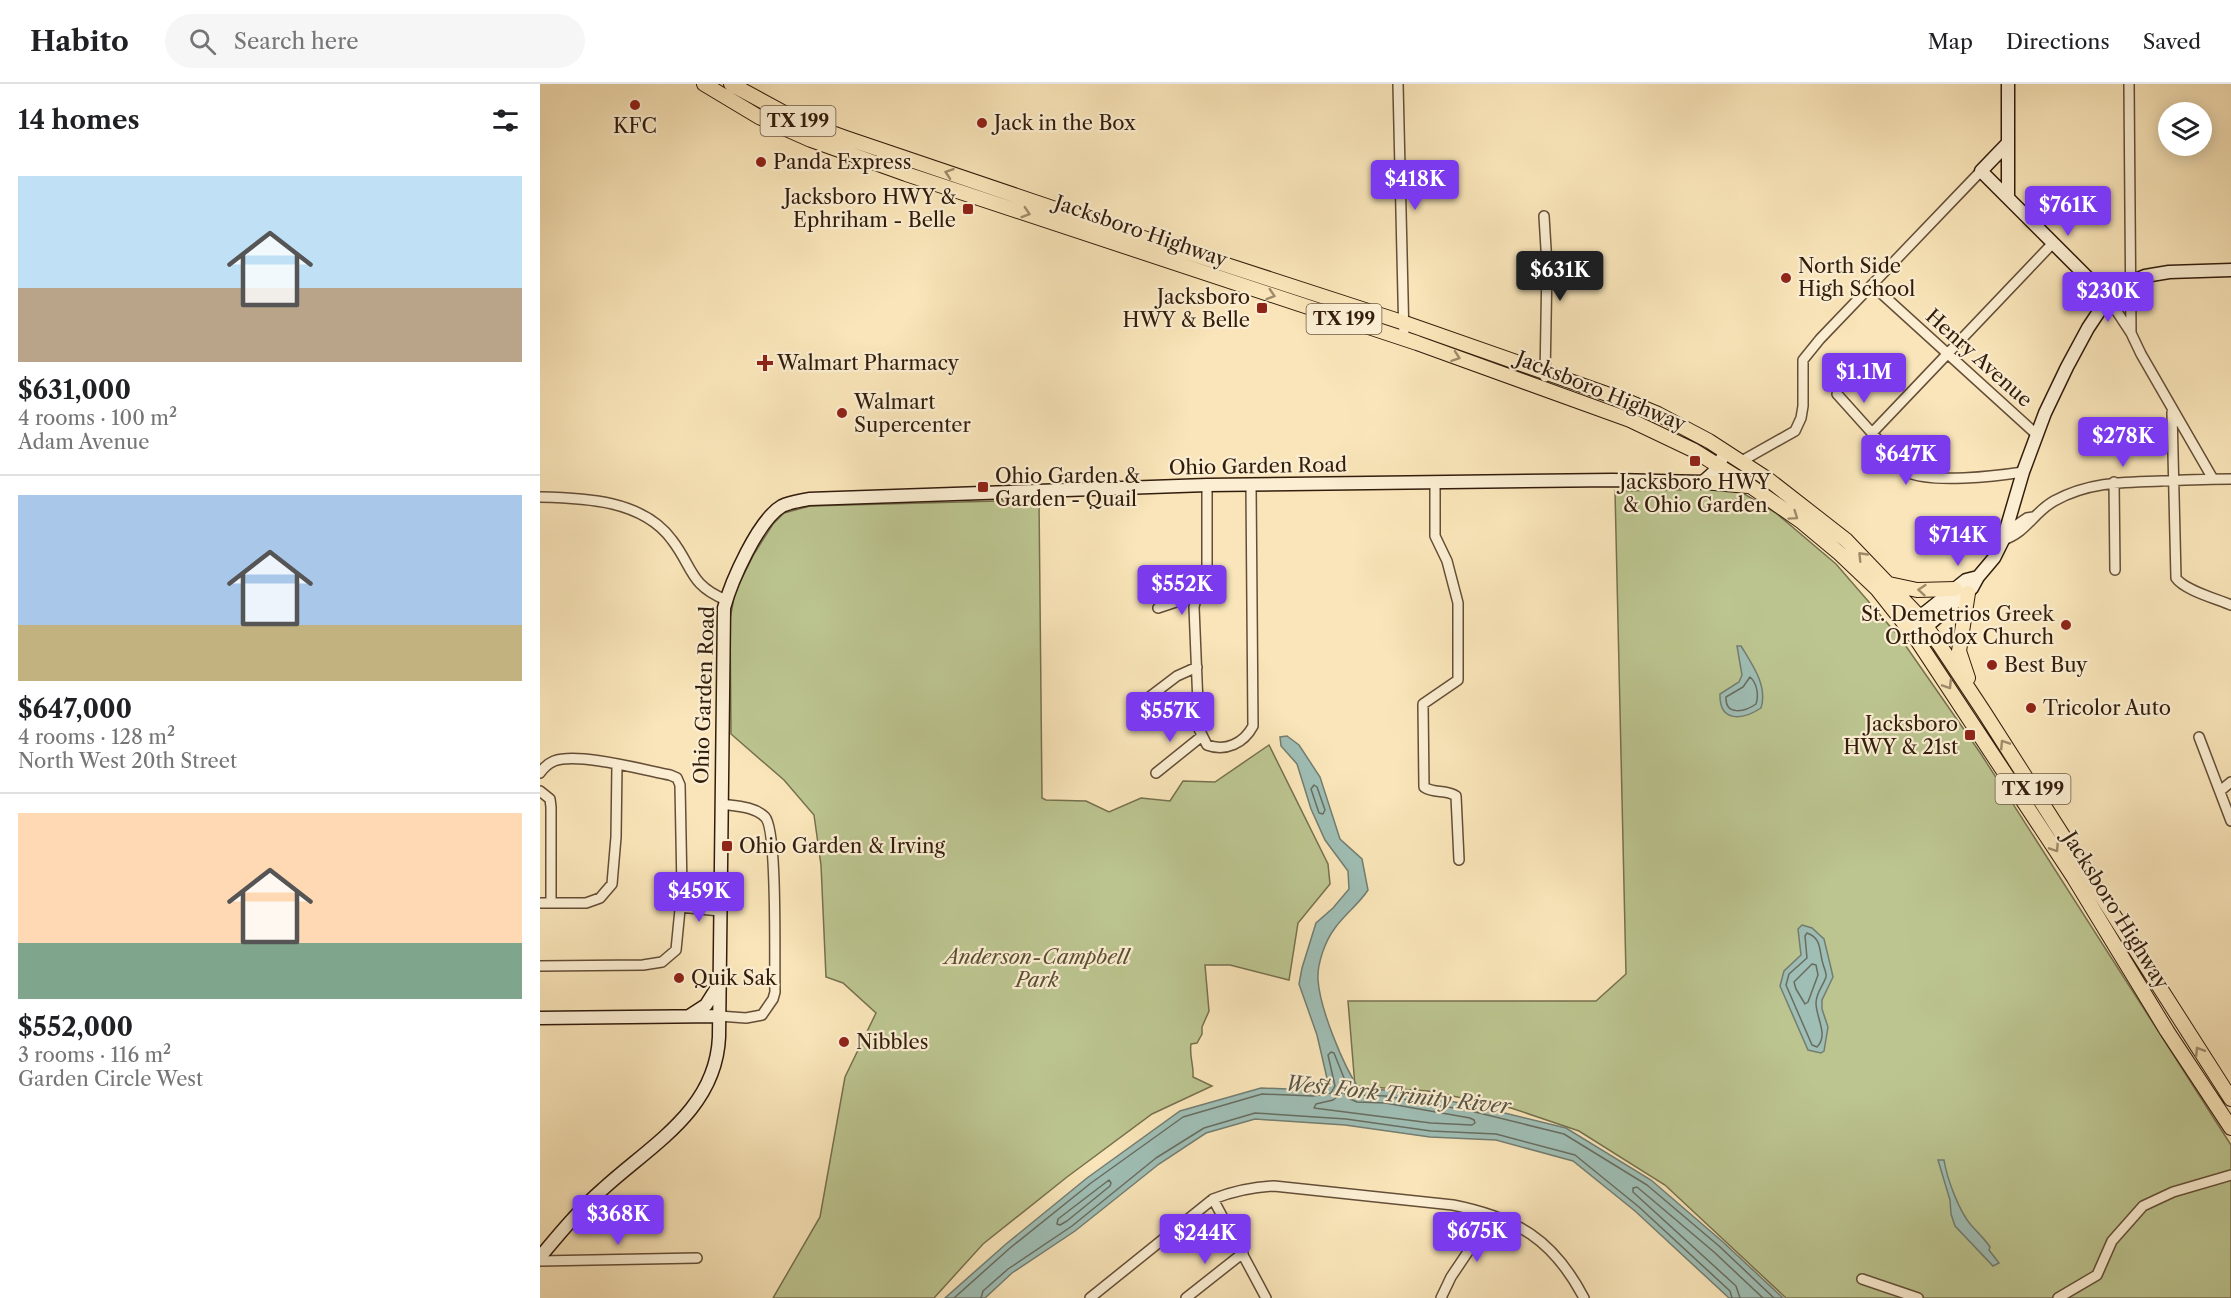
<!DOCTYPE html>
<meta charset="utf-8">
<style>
:root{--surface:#fff;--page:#f6f6f6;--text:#202124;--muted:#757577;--line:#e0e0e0;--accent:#7c3aed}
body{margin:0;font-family:"Libre Caslon Text",serif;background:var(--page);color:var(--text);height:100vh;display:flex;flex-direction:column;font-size:22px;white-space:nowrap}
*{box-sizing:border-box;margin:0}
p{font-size:20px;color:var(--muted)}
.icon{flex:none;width:33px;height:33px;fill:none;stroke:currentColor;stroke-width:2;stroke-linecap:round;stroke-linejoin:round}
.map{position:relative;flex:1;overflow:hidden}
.details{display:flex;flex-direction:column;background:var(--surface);width:540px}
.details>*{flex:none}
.tools{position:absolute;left:1618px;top:18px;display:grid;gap:12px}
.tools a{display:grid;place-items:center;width:54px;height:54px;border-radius:50%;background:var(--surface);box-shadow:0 3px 15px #0003;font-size:30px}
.price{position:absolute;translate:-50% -51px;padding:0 14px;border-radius:6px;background:var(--accent);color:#fff;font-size:20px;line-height:39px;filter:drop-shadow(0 2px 3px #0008)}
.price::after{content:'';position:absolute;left:50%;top:36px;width:18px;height:14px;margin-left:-9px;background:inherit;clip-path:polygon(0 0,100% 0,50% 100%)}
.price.active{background:#222;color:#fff}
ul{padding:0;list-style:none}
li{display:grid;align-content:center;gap:12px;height:318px;padding:0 18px}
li+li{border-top:2px solid var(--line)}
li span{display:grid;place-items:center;height:186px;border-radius:0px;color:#555}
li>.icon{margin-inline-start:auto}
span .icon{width:108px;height:108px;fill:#fffc;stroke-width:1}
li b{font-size:26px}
h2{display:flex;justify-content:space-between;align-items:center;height:72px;padding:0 18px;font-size:26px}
header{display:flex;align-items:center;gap:36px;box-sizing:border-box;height:84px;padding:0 30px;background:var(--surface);border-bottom:2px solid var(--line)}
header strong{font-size:28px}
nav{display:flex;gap:33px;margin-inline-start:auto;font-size:21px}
.search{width:420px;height:54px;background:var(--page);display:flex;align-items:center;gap:15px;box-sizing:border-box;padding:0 21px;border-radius:33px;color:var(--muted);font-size:22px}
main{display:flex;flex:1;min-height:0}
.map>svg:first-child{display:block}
.green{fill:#bcc590;stroke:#77704e;stroke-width:1.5}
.water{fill:#9fbeb5;stroke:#737d71;stroke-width:1.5}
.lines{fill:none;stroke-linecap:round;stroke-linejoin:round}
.shore{stroke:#686d60;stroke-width:1.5}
.street-casing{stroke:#644e37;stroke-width:12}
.secondary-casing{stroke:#321c0c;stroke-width:15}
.primary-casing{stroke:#321c0c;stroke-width:16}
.street{stroke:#fbeed2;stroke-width:9}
.secondary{stroke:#fbeed2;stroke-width:12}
.primary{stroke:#f9e5b9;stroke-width:14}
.oneway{stroke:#9f8b6b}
.poi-dot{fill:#8f2418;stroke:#fbeed2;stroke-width:2}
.labels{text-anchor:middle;stroke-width:4.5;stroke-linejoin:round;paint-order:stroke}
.shield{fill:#fbeed2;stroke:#6e5b47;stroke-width:1.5}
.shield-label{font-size:18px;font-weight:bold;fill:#321c0c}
.poi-label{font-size:20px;fill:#321c0c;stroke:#fbeed2;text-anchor:start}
.street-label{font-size:20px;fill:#321c0c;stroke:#fbeed2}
.park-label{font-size:20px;font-style:italic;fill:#5b4f34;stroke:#fbeed2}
.water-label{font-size:21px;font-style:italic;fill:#585547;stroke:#fbeed2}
</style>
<header>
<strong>Habito</strong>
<div class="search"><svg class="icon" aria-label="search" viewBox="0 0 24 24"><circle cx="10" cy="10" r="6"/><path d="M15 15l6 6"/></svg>Search here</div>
<nav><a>Map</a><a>Directions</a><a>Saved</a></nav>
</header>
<main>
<section class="details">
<h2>14 homes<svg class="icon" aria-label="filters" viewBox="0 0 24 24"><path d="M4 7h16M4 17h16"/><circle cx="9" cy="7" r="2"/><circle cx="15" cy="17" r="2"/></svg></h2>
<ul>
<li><span style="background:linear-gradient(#bfe0f5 60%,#b9a48a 0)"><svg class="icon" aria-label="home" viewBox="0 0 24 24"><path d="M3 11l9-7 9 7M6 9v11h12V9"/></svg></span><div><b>$631,000</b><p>4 rooms · 100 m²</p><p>Adam Avenue</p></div></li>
<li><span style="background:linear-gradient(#a9c7e8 70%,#c2b280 0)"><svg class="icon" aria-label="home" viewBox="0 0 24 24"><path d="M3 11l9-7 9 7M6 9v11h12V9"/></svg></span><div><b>$647,000</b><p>4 rooms · 128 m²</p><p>North West 20th Street</p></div></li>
<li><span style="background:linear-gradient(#ffd9b3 70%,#7fa58c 0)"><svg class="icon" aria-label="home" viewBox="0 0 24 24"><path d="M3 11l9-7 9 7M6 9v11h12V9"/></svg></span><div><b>$552,000</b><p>3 rooms · 116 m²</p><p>Garden Circle West</p></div></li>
</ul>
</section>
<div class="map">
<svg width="1691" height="1214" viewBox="0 0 1691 1214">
<rect width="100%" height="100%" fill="#f9e5b9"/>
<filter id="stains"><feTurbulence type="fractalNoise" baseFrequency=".00333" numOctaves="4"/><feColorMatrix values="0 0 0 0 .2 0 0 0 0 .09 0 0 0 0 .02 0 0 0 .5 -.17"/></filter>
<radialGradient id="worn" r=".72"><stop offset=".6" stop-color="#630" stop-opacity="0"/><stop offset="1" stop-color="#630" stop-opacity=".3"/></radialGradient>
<!-- green -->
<path class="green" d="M1196,405l40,24 60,51 65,75 80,115 250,391v153h-445l-121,-113 -86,-54 -68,-23 -83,-17 -73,-5 -7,-85h248l30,-27 -11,-483z
M499,416l3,298 4,2 40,1 23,11 32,-14 29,3 13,-20 32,1 54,-37 59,119 2,20 -32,39 -9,57 -59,-15h-25l4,46 -7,16v7l-5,9 -6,1c-2,12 3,21 2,33l19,9 -60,28 -85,63 -84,67 -49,54h-161l47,-81 25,-140 31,-64 -33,-30 -17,-6 -5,-112 -7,-50 -30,-35 -53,-46 -1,-115 5,-27 19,-38 19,-30 11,-11 26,-7z"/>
<!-- water -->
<path class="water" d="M1197,562h4c11,18 27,40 20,62 -18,12 -42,15 -41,-14l19,-12 3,-7z
M747,652l12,9 21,32 20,62 22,20 6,31c-9,14 -23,24 -33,38 -10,13 -18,36 -17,52 2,29 25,85 41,109l27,1 86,15 94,23 85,52 72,62 60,56h-54l-94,-87 -62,-50 -77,-21 -66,-3 -85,-12 -90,-6 -49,14 -47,31 -84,67 -63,42 -27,25h-40l61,-54 81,-66 93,-67 81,-23 52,2 16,-3 -12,-52 -18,-51 3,-16 14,-45 17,-15 16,-19 -1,-18 -23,-31 -14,-31 -14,-45 -16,-18 -1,-9z
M1262,841l10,3 12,11 7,29 2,9 -11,23v9l6,18 -4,24 -3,2 -13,-3 -28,-64 4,-15 17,-16 -3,-26z
M1404,1076c3,19 15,51 27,65 7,8 13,13 19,22l-1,3 10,13 -6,3 -38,-40 -4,-12 -1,-14 -12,-40z"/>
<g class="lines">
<!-- shore -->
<path class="shore" d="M1210,593c7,6 9,18 6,27 -11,8 -31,12 -30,-7l17,-10z
M774,701l3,2 8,23 -2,4 -4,-1 -8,-24z
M1267,849c15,5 12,18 16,31 1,4 4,9 3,13 -3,9 -10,16 -10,26 0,15 13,32 1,44l-5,-2 -26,-60 3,-11 18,-16 -2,-22z
M1272,880l4,1 2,10 -10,27 -3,2 -9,-15 -2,-7z
M803,1008l7,7 7,3 28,1 85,15 4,2 1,3 -3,2 -41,-2 -117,-15 2,-4 17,-4z
M569,1096l2,3 -1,3 -43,35 -7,4 -3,-1 1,-5z
M414,1214l56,-50 81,-65 92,-66 79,-23 51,2 18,-3 4,-7 -7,-31 3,-3 3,1 10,25 13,17 29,1 85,15 93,23 83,51 72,61 55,52
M441,1214l2,-7 25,-22 64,-43 84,-68 48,-30 51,-15 91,6 85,12 65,3 79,21 64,52 91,84 2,7
M1200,1214l-4,-12 -103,-94v-4l4,-1 6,5 71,60 49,46"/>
<!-- street casing -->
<g class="street-casing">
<path id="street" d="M858,0l6,255
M1589,0l2,249 10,21 72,125
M1004,132l3,49 -2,112
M1332,201l164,149
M1568,214l23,35
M1297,310l70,78c24,12 90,4 116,0
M1632,328l4,166c8,12 41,21 55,27
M1332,349l181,-190
M1200,378l55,-31 6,-13 2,-12v-46l17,-21 161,-168
M895,398v54l12,25 11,42v77l-35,24 1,83c10,7 22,2 32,9l3,64
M1574,398l1,88
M667,401v95l-10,15 -3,12 5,122 8,16c19,7 37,-2 46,-19l-2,-241
M0,413c45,1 103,3 132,43 21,27 17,45 54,60
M1466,448l21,-14 6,-1
M1463,456c24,-8 30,-27 51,-39 34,-19 69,-19 107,-20 24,-1 47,-2 70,-2
M618,524l39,-13
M608,614l29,-22 20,-9
M1659,653l32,84
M0,689c4,-6 7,-9 14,-12 24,-9 90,9 116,14l7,3 3,7 2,104 -6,61 -14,12 -19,3 -103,1
M616,689l46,-37
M0,707l10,8 1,8v96
M1680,707l11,-9
M0,819h46l14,-5 12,-14 4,-47 1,-72
M140,823l40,4
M179,932l27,2 16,-3 11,-16 2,-7c-1,-26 3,-162 -10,-175 -11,-11 -30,-11 -44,-13
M673,1115l53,99
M0,1177l157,-3
M1322,1195l56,19
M550,1214l123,-99c21,-8 39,-12 61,-13l179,19c64,13 100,34 131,93
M646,1214l57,-45
M901,1214l10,-21 41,-61
M1518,1214l39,-23 15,-34 31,-35 30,-14 58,-17"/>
</g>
<!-- secondary casing -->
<g class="secondary-casing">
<path id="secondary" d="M1468,59l-27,28 127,127
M1468,114v-114
M1367,543l59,-47 12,-3
M1380,548l52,-44 6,-11 16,-19 9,-18 20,-68 22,-59 22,-46 21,-39 20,-30 23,-16 14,-6 24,-4 62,-2
M149,932l17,-11 12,-19
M0,934l179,-2
M0,1173c20,-24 40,-48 63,-68 48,-44 113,-79 116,-152l5,-429c7,-26 34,-88 58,-102 8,-4 18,-5 27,-7l398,-14 406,-5 90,2 10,-9 13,-21"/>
</g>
<!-- primary casing -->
<g class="primary-casing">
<path id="primary" d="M164,0l55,33 52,23 95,34 511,169 213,77 63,30 53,33 56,39 36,30 39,37 38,48 159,241 93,153 64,97
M191,0l68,37 47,17 239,81 320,104 219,77 34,14 51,27 60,39 77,60 69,72 24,32 45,68 247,387
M1163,398l45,4
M1349,500l28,6 38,-1
M1428,509l-9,58 9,27"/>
</g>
<!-- street -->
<use href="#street" class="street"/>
<!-- secondary -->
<use href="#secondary" class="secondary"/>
<!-- primary -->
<use href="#primary" class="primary"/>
</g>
<!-- one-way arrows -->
<defs><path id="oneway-chevron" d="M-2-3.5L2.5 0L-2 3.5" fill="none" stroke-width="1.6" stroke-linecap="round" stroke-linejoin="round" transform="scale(1.5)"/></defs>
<g class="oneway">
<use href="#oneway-chevron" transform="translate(409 89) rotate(-161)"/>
<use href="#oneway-chevron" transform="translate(486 129) rotate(18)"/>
<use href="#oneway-chevron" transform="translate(731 211) rotate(18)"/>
<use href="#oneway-chevron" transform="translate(916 273) rotate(19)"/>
<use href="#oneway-chevron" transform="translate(1254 432) rotate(35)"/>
<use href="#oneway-chevron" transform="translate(1322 472) rotate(-134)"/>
<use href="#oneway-chevron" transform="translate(1382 506) rotate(-175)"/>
<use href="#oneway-chevron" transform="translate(1408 601) rotate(57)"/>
<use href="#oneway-chevron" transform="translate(1464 660) rotate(-123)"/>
<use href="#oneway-chevron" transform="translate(1515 764) rotate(57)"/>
<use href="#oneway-chevron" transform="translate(1659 967) rotate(-122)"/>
</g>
<!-- markers -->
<g class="poi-dot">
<circle cx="95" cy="21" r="6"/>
<circle cx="442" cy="39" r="6"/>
<circle cx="221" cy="78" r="6"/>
<rect x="422" y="119" width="12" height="12" rx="3"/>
<circle cx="1246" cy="194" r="6"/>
<rect x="716" y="218" width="12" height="12" rx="3"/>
<path d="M222 270h6v6h6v6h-6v6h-6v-6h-6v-6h6z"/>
<circle cx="302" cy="329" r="6"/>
<rect x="1149" y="371" width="12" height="12" rx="3"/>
<rect x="437" y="397" width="12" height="12" rx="3"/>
<circle cx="1526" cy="541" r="6"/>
<circle cx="1452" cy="581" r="6"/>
<circle cx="1491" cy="624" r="6"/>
<rect x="1424" y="645" width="12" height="12" rx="3"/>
<rect x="181" y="756" width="12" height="12" rx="3"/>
<circle cx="139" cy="894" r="6"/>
<circle cx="304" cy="958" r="6"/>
</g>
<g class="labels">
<!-- shield labels -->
<g class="shield">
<rect x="220.5" y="22" width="75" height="30" rx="4.5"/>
<rect x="766.5" y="220" width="75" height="30" rx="4.5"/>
<rect x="1455.5" y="690" width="75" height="30" rx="4.5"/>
</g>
<g class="shield-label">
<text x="258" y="43">TX 199</text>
<text x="804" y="241">TX 199</text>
<text x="1493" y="711">TX 199</text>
</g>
<!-- poi labels -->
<g class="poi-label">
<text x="454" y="46">Jack in the Box</text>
<text x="95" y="49" text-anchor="middle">KFC</text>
<text x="233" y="85">Panda Express</text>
<text x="416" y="120" text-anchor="end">Jacksboro HWY &amp;<tspan x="416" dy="23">Ephriham - Belle</tspan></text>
<text x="1258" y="189">North Side<tspan x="1258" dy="23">High School</tspan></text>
<text x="710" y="220" text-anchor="end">Jacksboro<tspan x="710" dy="23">HWY &amp; Belle</tspan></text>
<text x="237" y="286">Walmart Pharmacy</text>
<text x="314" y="325">Walmart<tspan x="314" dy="23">Supercenter</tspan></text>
<text x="455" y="399">Ohio Garden &amp;<tspan x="455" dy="23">Garden - Quail</tspan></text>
<text x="1155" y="405" text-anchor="middle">Jacksboro HWY<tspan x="1155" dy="23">&amp; Ohio Garden</tspan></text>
<text x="1514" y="537" text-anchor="end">St. Demetrios Greek<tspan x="1514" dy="23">Orthodox Church</tspan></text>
<text x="1464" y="588">Best Buy</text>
<text x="1503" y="631">Tricolor Auto</text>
<text x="1418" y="647" text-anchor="end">Jacksboro<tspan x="1418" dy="23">HWY &amp; 21st</tspan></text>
<text x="199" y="769">Ohio Garden &amp; Irving</text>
<text x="151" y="901">Quik Sak</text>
<text x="316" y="965">Nibbles</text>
</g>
<!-- street labels -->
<g class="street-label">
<text transform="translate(601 147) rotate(19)" y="7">Jacksboro Highway</text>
<text transform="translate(1439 274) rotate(42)" y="7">Henry Avenue</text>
<text transform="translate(1061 307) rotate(22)" y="7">Jacksboro Highway</text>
<text transform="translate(718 382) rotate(-1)" y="7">Ohio Garden Road</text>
<text transform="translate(164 611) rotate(-88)" y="7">Ohio Garden Road</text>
<text transform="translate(1576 826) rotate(58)" y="7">Jacksboro Highway</text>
</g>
<!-- park labels -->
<g class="park-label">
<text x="497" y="880">Anderson-Campbell<tspan x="497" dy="23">Park</tspan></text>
</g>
<!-- water labels -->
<g class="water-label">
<text transform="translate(858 1011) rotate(6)" y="7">West Fork Trinity River</text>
</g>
</g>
<rect width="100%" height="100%" filter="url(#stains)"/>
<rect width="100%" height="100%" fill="url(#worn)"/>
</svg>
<div class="tools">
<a><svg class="icon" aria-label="layers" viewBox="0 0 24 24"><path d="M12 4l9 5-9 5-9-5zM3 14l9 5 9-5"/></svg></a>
</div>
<b class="price" style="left:875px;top:127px">$418K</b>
<b class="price" style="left:1528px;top:153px">$761K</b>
<b class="price active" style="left:1020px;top:218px">$631K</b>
<b class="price" style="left:1568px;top:239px">$230K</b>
<b class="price" style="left:1324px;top:320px">$1.1M</b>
<b class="price" style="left:1583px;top:384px">$278K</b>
<b class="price" style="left:1366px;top:402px">$647K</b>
<b class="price" style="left:1418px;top:483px">$714K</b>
<b class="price" style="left:642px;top:532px">$552K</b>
<b class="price" style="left:630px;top:659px">$557K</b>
<b class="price" style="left:159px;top:839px">$459K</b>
<b class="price" style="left:78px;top:1162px">$368K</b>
<b class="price" style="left:937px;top:1179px">$675K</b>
<b class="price" style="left:665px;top:1181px">$244K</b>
</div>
</main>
